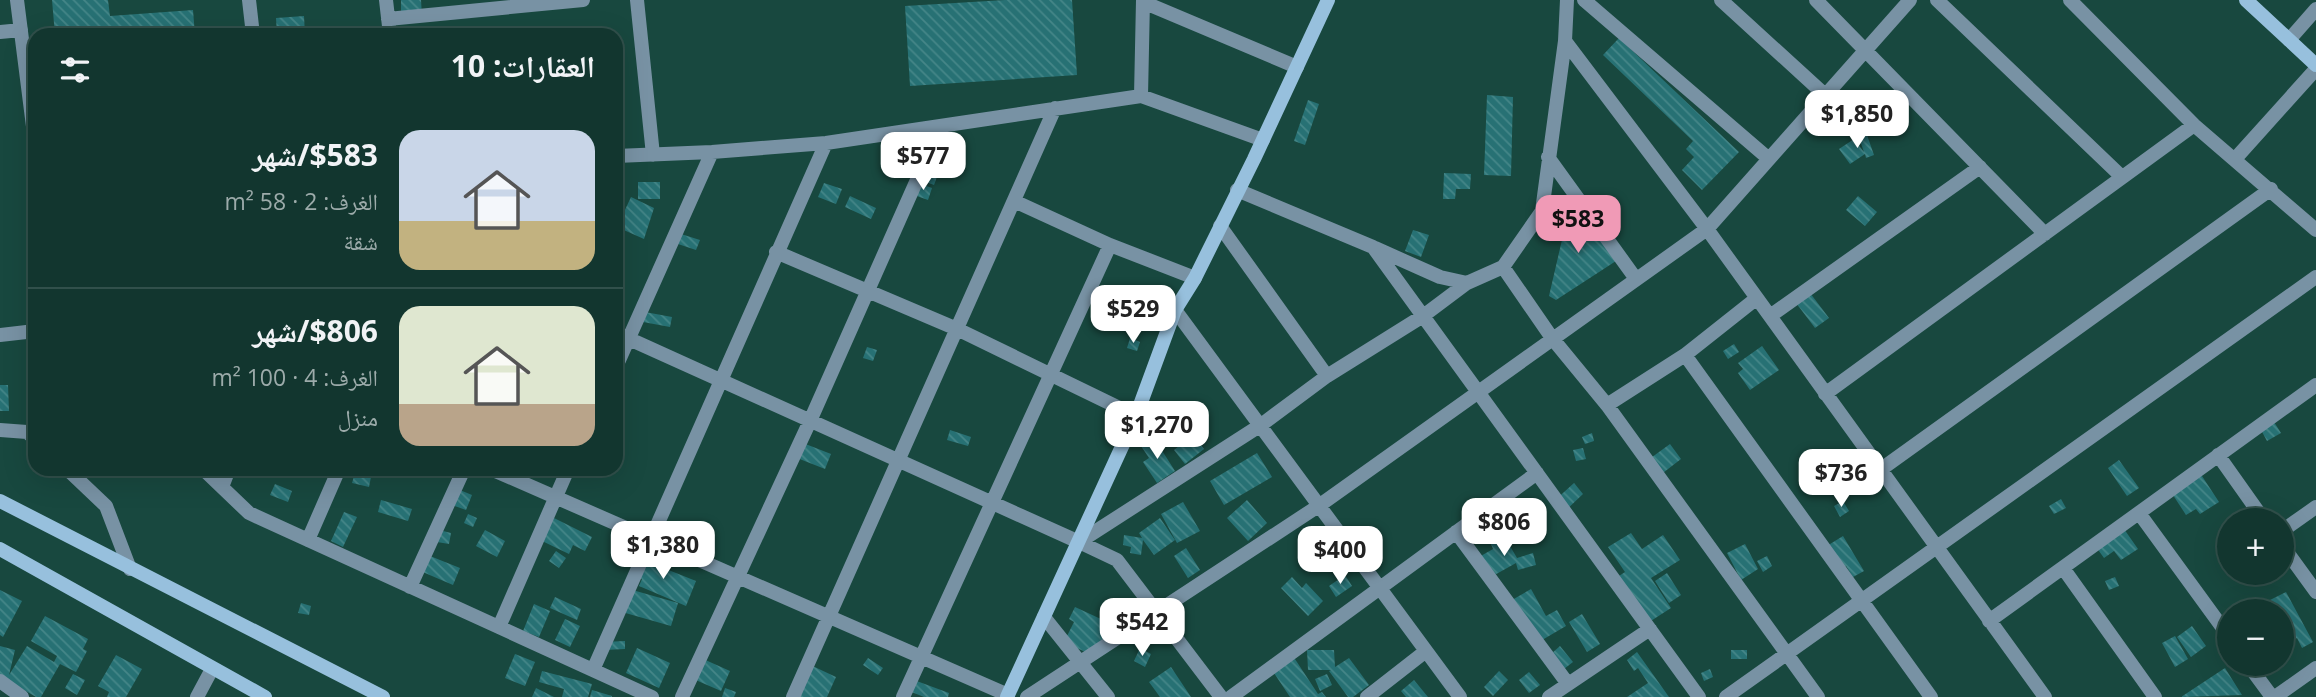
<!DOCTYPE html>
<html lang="ar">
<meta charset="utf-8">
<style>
:root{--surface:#12362f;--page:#1b3e37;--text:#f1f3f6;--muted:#9cabaa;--line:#31504b;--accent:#f09ab6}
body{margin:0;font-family:"Open Sans","Noto Naskh Arabic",sans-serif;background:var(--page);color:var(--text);direction:rtl;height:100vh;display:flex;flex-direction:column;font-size:26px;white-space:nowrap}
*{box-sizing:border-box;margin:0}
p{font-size:23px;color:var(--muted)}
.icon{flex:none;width:38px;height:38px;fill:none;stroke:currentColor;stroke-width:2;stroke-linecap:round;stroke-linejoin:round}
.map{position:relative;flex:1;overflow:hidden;direction:ltr}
.sheet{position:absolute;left:28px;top:28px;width:595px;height:448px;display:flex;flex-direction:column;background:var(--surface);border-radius:21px;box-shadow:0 7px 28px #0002,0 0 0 2px var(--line);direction:rtl}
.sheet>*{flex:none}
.controls{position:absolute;left:2217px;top:508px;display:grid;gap:14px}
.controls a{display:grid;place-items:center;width:77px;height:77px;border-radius:50%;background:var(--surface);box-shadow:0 7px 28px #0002,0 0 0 2px var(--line);font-size:35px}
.price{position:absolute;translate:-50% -60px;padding:0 16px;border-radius:14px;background:#fff;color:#222;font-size:23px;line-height:46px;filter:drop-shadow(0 2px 4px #0008)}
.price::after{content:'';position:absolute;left:50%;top:42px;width:21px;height:16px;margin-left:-10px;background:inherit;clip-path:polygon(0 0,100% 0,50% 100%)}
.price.selected{background:var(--accent);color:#111}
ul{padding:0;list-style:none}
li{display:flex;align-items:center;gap:21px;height:175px;padding:0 28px}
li+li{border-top:2px solid var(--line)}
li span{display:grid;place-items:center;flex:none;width:196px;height:140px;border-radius:21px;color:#555}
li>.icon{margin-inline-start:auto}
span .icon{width:84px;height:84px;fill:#fffc;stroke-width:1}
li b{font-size:30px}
h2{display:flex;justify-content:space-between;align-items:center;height:84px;padding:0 28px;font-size:30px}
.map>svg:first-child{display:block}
.building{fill:url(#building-back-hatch)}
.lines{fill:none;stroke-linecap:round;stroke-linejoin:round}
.street{stroke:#7892a4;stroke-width:14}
.secondary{stroke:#97c0dd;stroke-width:14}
</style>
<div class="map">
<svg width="2316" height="697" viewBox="0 0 2316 697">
<defs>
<pattern id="building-back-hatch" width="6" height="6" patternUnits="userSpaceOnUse" patternTransform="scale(1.75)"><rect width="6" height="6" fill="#277174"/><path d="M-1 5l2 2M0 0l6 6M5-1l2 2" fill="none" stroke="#458688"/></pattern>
</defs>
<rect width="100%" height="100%" fill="#18483f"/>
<!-- building -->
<path class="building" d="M52,0h56l2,16 83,-6 2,25h-140z
M401,0h20l1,16 -21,1z
M1005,0h67l5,75 -167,11 -5,-80z
M304,16l1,19h-28l-1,-17z
M525,28v7h-14l-1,-6z
M1619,38l120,114 -37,38 -20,-20 12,-13 -8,-8 7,-8 -90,-86z
M1487,95l26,2 -2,79 -27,-1z
M1308,100l11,4 -14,41 -11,-4z
M1867,135l7,20 -8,3 -1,-4 -15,10 -11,-15 15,-10 10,13 -5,-14z
M925,155l18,6 -9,24 -18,-7z
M1444,173l27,1 -1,15h-14l-1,10h-12z
M638,182h22v17h-22z
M824,183l18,6 -6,15 -18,-7z
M918,183l14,5 -4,12 -14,-5z
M850,196l26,12 -5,11 -26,-12z
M1858,196l19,16 -12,14 -19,-16z
M631,197l23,11 -10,31 -27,-12z
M1571,201l45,60 -60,39 -7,-4z
M1413,230l16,5 -8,22 -16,-6z
M681,234l19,6 -4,10 -18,-6z
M1807,289l22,29 -14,10 -22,-29z
M645,312l27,5 -2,10 -27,-5z
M1130,338l10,4 -3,9 -10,-3z
M1734,344l5,8 -11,7 -5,-8z
M1762,346l17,24 -29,20 -12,-17 5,-4 -5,-6z
M867,347l10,3 -4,11 -10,-3z
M0,385h8l1,26h-9z
M2274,422l7,11 -14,8 -6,-11z
M950,430l21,7 -3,9 -21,-6z
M1592,433l2,8 -9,3 -3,-7z
M1193,435l11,14 -19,15 -11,-14z
M1154,438l21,33 -18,12 -14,-21 6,-4 -8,-12z
M803,443l28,11 -6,15 -28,-11z
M1670,444l11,15 -22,17 -11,-16z
M1583,448l3,11 -10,2 -3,-11z
M1257,453l15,24 -48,28 -14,-24z
M2119,460l20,28 -12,8 -19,-28z
M355,473l16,4 -2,10 -17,-4z
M2200,473l19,29 -19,12 -4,-5 -10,6 -15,-23z
M1574,483l9,11 -20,19 -10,-11z
M275,484l17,7 -4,11 -18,-7z
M455,488l17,7 -6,15 -17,-6z
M2061,499l5,9 -12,6 -5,-8z
M381,500l31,9 -4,12 -30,-9z
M1247,500l20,23 -19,18 -21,-23z
M1843,501l6,10 -9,6 -6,-11z
M1183,502l17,29 -23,12 -16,-29z
M344,512l13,5 -14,30 -12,-6z
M468,514l9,4 -4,9 -9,-4z
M552,517l40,20 -7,14 -12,-6 -4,9 -29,-14z
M1160,518l15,22 -21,15 -11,-15 -2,15 -11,-2 1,-6 -8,-2 1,-10 18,3 -3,-5z
M2124,529l14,20 -17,11 -7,-9 -10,7 -8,-11z
M439,530l12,3 -2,11 -12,-2z
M485,530l20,11 -8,16 -21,-11z
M1631,533l11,16 21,-14 17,25 -29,18 20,30 -28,18 -30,-46 12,-8 -17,-25z
M1503,534l14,24 16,-5 3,12 -18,5 -2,-7 -25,14 -12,-20 14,-8 -3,-7z
M1843,536l21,35 -11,6 -7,-11 -10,7 -14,-24z
M1745,544l13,25 -17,11 -14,-27z
M1186,548l14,22 -12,8 -14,-22z
M556,551l10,7 -7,10 -10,-7z
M425,554l35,14 -7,17 -35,-15z
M1767,556l5,10 -9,6 -6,-11z
M636,557l60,24 -10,25 -47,-20 3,-7 -13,-5z
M1667,573l14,22 -12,8 -14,-22z
M1345,575l7,11 -16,11 -7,-11z
M1292,577l10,11 4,-5 17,18 -15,15 -27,-28z
M2115,577l4,9 -10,4 -4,-9z
M622,587l56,16 -7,23 -56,-16z
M1531,589l15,27 11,-6 9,16 -29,17 -25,-43z
M0,590l22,11 -19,36 -3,-2z
M2286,592l27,50 -11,6 -5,-10 -10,6 -5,-8v-25h-14l-4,-8z
M555,597l26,12 -4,11 -27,-12z
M301,603l10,3 -2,9 -11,-2z
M534,604l16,7 -11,26 -16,-6z
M1075,607l41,19 -12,25 -8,6 -32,-15 10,-20 -5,-3z
M1582,614l18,30 -13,8 -18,-30z
M45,616l43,23 -5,10 4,2 -11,21 -16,-8 -19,33h-5l-36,-21v-30l15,4 -6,25 18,-29 27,16 3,-6 -26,-15z
M565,619l15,7 -10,21 -15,-7z
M2192,626l14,20 -15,11 -14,-20z
M2175,636l13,23 -13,8 -13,-24z
M625,641v8l-20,1 -1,-8z
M1560,646l13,16 -9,7 -13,-15z
M637,648l33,15 -11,25 -33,-15z
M1140,648l11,6 -6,13 -11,-6z
M1289,650l29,44 4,-2 4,5h-36l-22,-33z
M1307,650h27l1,17 14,-9 20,27 -16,12h-5l-19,-26 2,-1h-23z
M1731,650h16v9h-16z
M1637,652l32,45h-42l21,-14 -10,-15 -4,3 -7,-11z
M515,654l20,8 -10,24 -20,-8z
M116,655l26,14 -16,28h-19l2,-5 -11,-6z
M701,658l29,13 -9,20 -30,-13z
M868,658l15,10 -5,7 -15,-10z
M804,662l32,15 -9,20h-31z
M1171,667l20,30h-31l-11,-15z
M2225,668l17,27 -61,2z
M1710,669l3,8 -9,4 -3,-8z
M542,671l50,13 -4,13h-26l2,-8 -25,-7z
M1499,671l9,9 -15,16 -9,-9z
M1529,672l11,13 -11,8 -10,-13z
M73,674l12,6 -8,15 -12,-7z
M1327,674l5,11 -12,6 -5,-12z
M914,680l35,13 -1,4h-24l-15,-6z
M1414,680l14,17h-22l-5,-6z
M536,688l18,9h-22z
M725,688l11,4 -2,5h-12z
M592,690l20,6v1h-22z"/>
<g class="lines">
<!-- street -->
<path class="street" d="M17,0l18,142
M249,0l4,35
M386,0l4,35
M637,0l16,155
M1143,0l-2,96 122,44
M1584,0l185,159
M1721,0l104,95
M1816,0l229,234
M1937,0l185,177
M2070,0l124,125 122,105
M1143,2l154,65
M388,19l195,-19
M0,32l21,-2
M2289,40l27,-31
M1565,41l142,188 338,468
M616,156l96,-4 114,-9 315,-47
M1548,157l88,122
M2235,159l81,-90
M1237,190l136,57 326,450
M1014,201l96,44 85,33
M1220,226l107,150
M1375,248l65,29 27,6 36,-16 39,-56 23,-170 2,-41
M776,252l181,77 179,87
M1503,267l49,71 55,67 211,292
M1175,310l285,387
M1770,316l210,-149
M616,333l463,209 182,-117 66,-49 96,-60 44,-33
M0,335l35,-4
M1685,355l246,342
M616,367l96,-215
M1825,394l369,-269
M1607,405l78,-50 72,-57
M0,430l27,2 8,7
M2218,455l46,65
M67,469l39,37 24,63
M203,469l46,44 403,184
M491,469l517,226
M1880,470l391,-281
M222,487l7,-18
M2139,513l91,125
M2282,531l34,-24
M1456,532l112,152
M308,540l31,-71
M1079,542l38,18 104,137
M2282,545l34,47
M2063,568l92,129
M410,587l54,-118
M1044,617l64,80
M1989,621l327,-236
M499,627l69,-158
M2247,663l25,34
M593,670l233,-527
M0,681l22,16
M197,697l15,-28
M682,697l128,-276 130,-293
M793,697l262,-589
M903,697l207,-452
M1027,697l293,-192 387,-276 203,-229
M1231,697l306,-224
M1367,697l59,-46
M1549,697l101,-68
M1726,697l590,-420
M2275,697l41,-29"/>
<!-- secondary -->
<path class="secondary" d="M2246,0l70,65
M0,501l383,196
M0,549l265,148
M1007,697l129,-281 39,-106 20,-32 59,-119 74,-159"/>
</g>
</svg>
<div class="controls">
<a>+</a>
<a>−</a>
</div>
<b class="price" style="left:1857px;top:150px">$1,850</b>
<b class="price" style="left:923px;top:192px">$577</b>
<b class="price selected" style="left:1578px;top:255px">$583</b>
<b class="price" style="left:1133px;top:345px">$529</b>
<b class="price" style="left:1157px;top:461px">$1,270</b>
<b class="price" style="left:1841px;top:509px">$736</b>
<b class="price" style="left:1504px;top:558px">$806</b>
<b class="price" style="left:663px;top:581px">$1,380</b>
<b class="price" style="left:1340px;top:586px">$400</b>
<b class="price" style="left:1142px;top:658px">$542</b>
<section class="sheet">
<h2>العقارات: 10<svg class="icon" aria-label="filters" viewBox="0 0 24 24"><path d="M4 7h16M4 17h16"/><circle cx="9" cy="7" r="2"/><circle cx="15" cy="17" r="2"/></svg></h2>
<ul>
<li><span style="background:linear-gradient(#c9d6e8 65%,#c2b280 0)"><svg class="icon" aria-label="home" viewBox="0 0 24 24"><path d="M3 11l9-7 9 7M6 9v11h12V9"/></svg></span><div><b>$583/شهر</b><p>الغرف: 2 · 58 m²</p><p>شقة</p></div></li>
<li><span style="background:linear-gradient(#dfe7d0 70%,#b9a48a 0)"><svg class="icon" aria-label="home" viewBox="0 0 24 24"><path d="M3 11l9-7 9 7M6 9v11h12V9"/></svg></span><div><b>$806/شهر</b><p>الغرف: 4 · 100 m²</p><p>منزل</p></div></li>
</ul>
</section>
</div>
